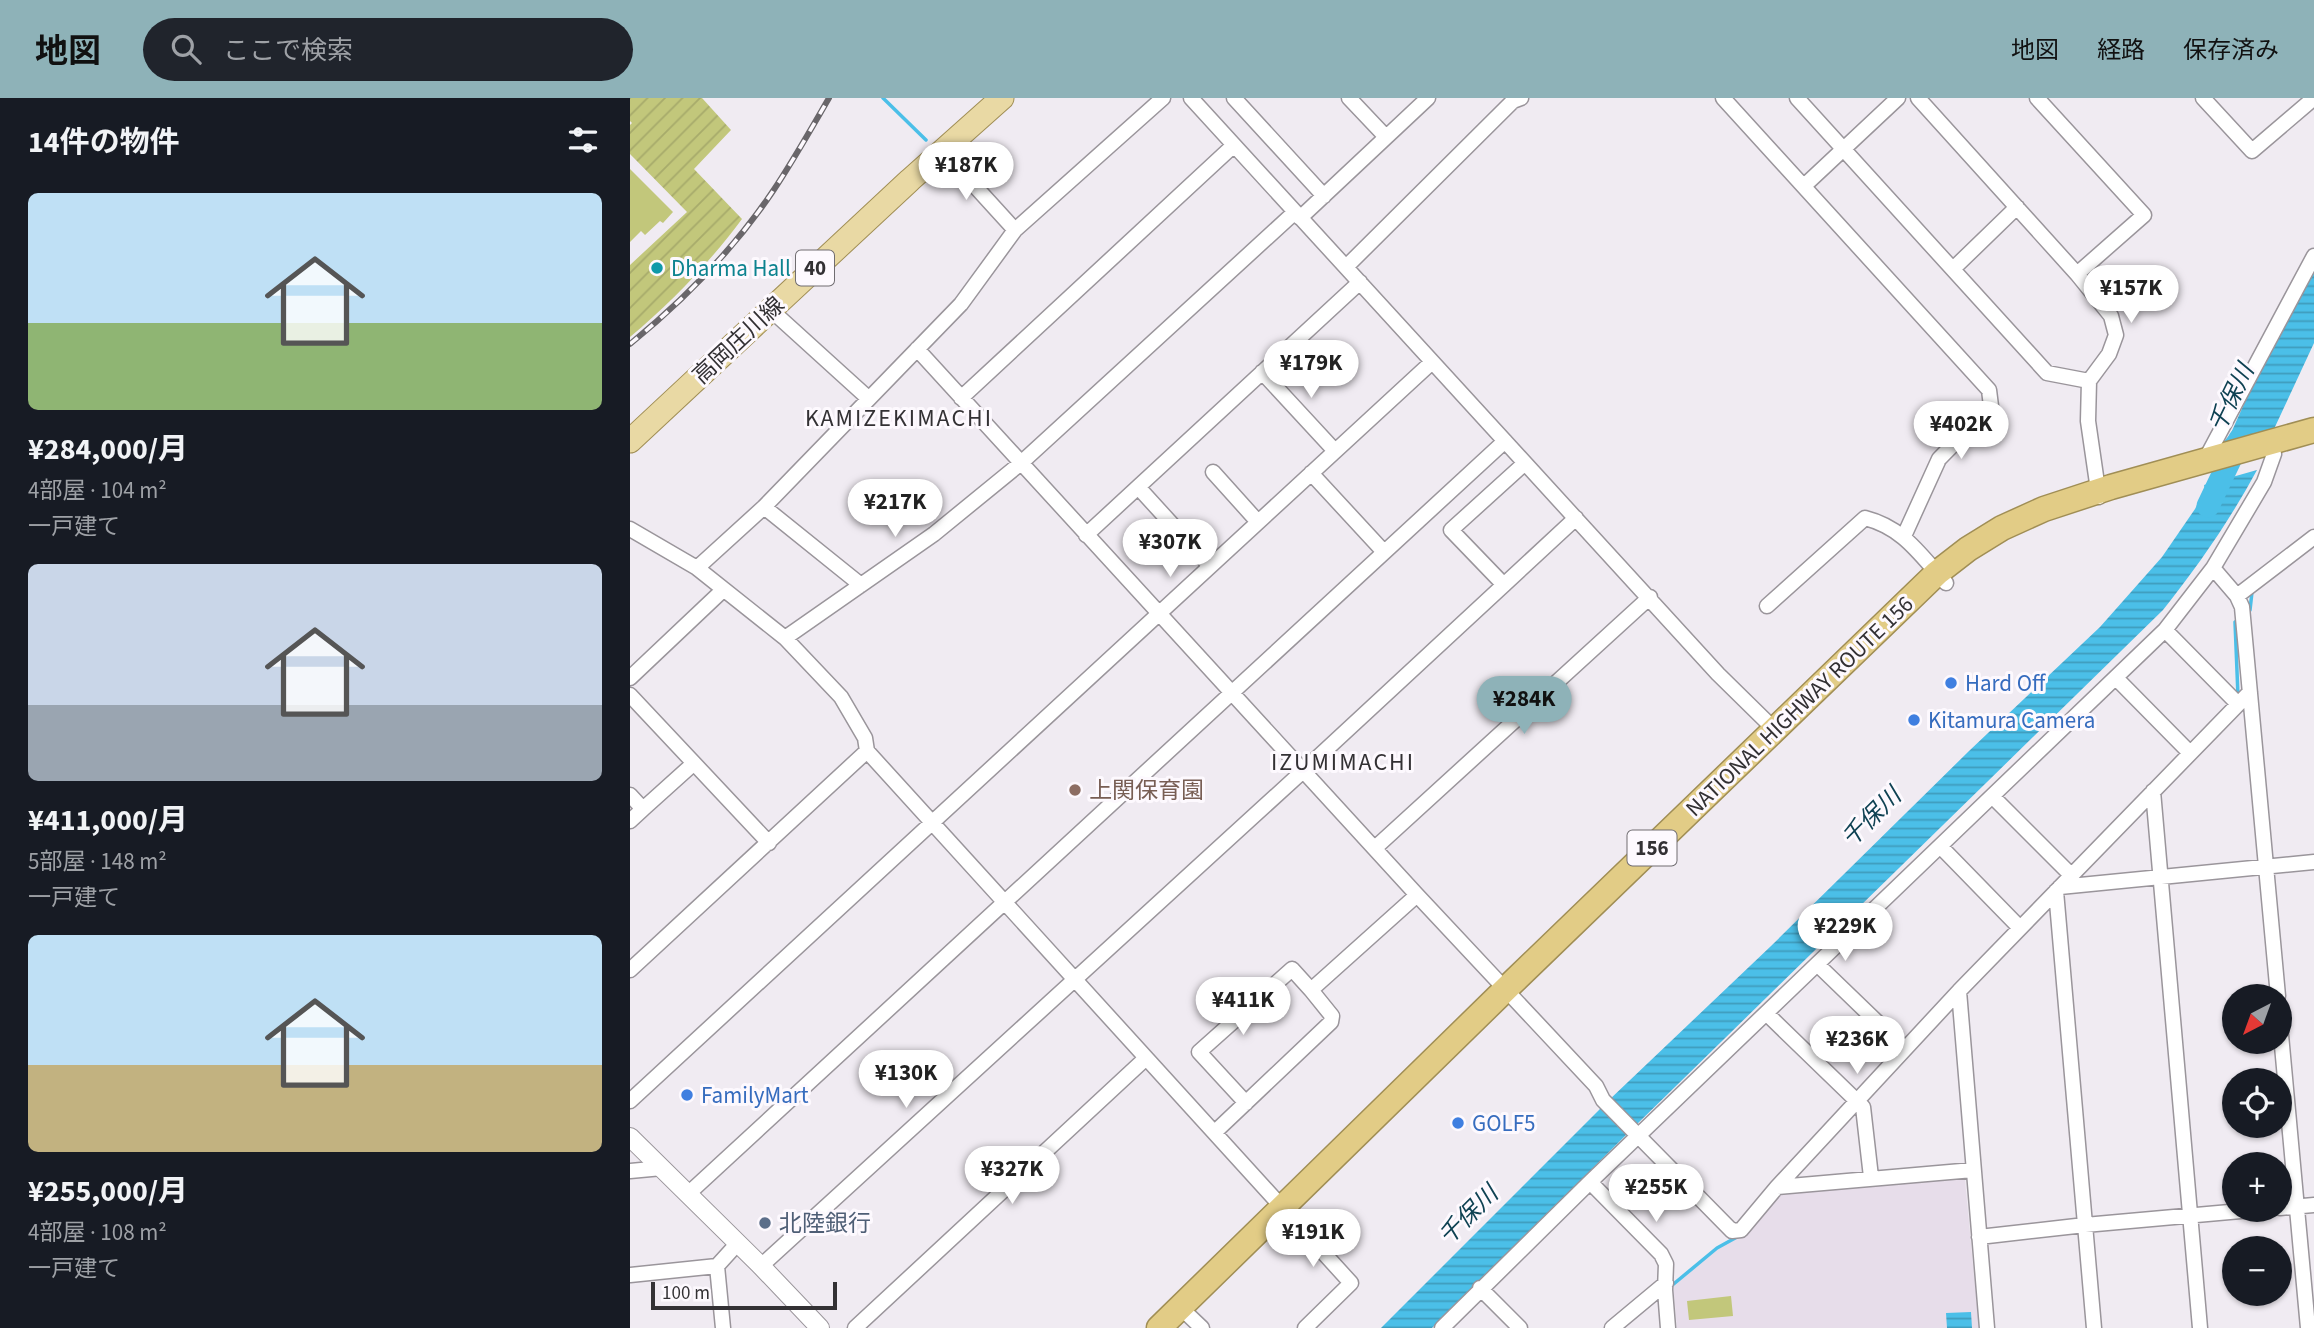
<!DOCTYPE html>
<html lang="ja">
<meta charset="utf-8">
<style>
:root{--surface:#171b24;--page:#20242c;--text:#f1f3f6;--muted:#9ea1a6;--accent:#8eb2b8}
body{margin:0;font-family:"Source Sans 3","Noto Sans JP",sans-serif;background:var(--page);color:var(--text);height:100vh;display:flex;flex-direction:column;font-size:26px;white-space:nowrap}
*{box-sizing:border-box;margin:0}
p{font-size:23px;color:var(--muted)}
.icon{flex:none;width:38px;height:38px;fill:none;stroke:currentColor;stroke-width:2;stroke-linecap:round;stroke-linejoin:round}
.map{position:relative;flex:1;overflow:hidden}
.details{display:flex;flex-direction:column;background:var(--surface);width:630px}
.details>*{flex:none}
.needle{width:46px;rotate:221deg}
.controls{position:absolute;left:1592px;top:886px;display:grid;gap:14px}
.controls a{display:grid;place-items:center;width:70px;height:70px;border-radius:50%;background:var(--surface);box-shadow:0 2px 5px #0004;font-size:35px}
.scale{position:absolute;left:21px;bottom:18px;width:186px;box-sizing:border-box;padding-left:7px;border:4px solid #333134;border-top:0;font-size:19px;line-height:24px;white-space:nowrap;color:#333134;-webkit-text-stroke:5px #fdf9fe;paint-order:stroke}
.price{position:absolute;translate:-50% -60px;padding:0 16px;border-radius:24px;background:#fff;color:#222;font-size:23px;line-height:46px;filter:drop-shadow(0 2px 4px #0008)}
.price::after{content:'';position:absolute;left:50%;top:42px;width:21px;height:16px;margin-left:-10px;background:inherit;clip-path:polygon(0 0,100% 0,50% 100%)}
.price.on{background:var(--accent);color:#111}
ul{padding:0;list-style:none}
li{display:grid;align-content:center;gap:14px;height:371px;padding:0 28px}
li span{display:grid;place-items:center;height:217px;border-radius:10px;color:#555}
li>.icon{margin-inline-start:auto}
span .icon{width:126px;height:126px;fill:#fffc;stroke-width:1}
li b{font-size:30px}
h2{display:flex;justify-content:space-between;align-items:center;height:84px;padding:0 28px;font-size:30px}
header{display:flex;align-items:center;gap:42px;box-sizing:border-box;height:98px;padding:0 35px;background:var(--accent);color:#111}
header strong{font-size:33px}
nav{display:flex;gap:38px;margin-inline-start:auto;font-size:24px}
.search{width:490px;height:63px;background:var(--page);display:flex;align-items:center;gap:18px;box-sizing:border-box;padding:0 24px;border-radius:38px;color:var(--muted);font-size:26px}
main{display:flex;flex:1;min-height:0}
.map>svg:first-child{display:block}
.built{fill:#e7ddea}
.grass{fill:#c2c77b}
.garden{fill:url(#garden-furrows)}
.water{fill:url(#water-rules)}
.lines{fill:none;stroke-linecap:round;stroke-linejoin:round}
.stream{stroke:#4bbfe8;stroke-width:3.5}
.river{stroke:#4bbfe8;stroke-width:23}
.minor-casing{stroke:#9a959b;stroke-width:17}
.tertiary-casing{stroke:#9a959b;stroke-width:20}
.primary-casing{stroke:#a08e55;stroke-width:25}
.trunk-casing{stroke:#a08e55;stroke-width:27}
.minor{stroke:#fff;stroke-width:14}
.tertiary{stroke:#fff;stroke-width:18}
.primary{stroke:#e9d9a4;stroke-width:23}
.trunk{stroke:#e2cc86;stroke-width:24}
.rail-casing{stroke:#69666a;stroke-width:6}
.rail{stroke:#fdf9fe;stroke-width:3.5;stroke-dasharray:10;stroke-linecap:butt}
.culture-dot{fill:#0f9aa8;stroke:#fdf9fe;stroke-width:2.5}
.shop-dot{fill:#3f7fe0;stroke:#fdf9fe;stroke-width:2.5}
.education-dot{fill:#8d6e63;stroke:#fdf9fe;stroke-width:2.5}
.service-dot{fill:#5c6f8a;stroke:#fdf9fe;stroke-width:2.5}
.labels{text-anchor:middle;stroke-width:6;stroke-linejoin:round;paint-order:stroke}
.shield{fill:#fdf9fe;stroke:#706d71;stroke-width:2}
.shield-label{font-size:21px;font-weight:bold;fill:#333134}
.culture-label{font-size:23px;fill:#0d838f;stroke:#fdf9fe;text-anchor:start}
.street-label{font-size:23px;fill:#333134;stroke:#fdf9fe}
.shop-label{font-size:23px;fill:#366cbe;stroke:#fdf9fe;text-anchor:start}
.education-label{font-size:23px;fill:#785e54;stroke:#fdf9fe;text-anchor:start}
.service-label{font-size:23px;fill:#4e5e75;stroke:#fdf9fe;text-anchor:start}
.water-label{font-size:24px;font-style:italic;fill:#0f4253;stroke:#fdf9fe}
.neighbourhood-label{font-size:24px;letter-spacing:2px;fill:#333134;stroke:#fdf9fe}
</style>
<header>
<strong>地図</strong>
<div class="search"><svg class="icon" aria-label="search" viewBox="0 0 24 24"><circle cx="10" cy="10" r="6"/><path d="M15 15l6 6"/></svg>ここで検索</div>
<nav><a>地図</a><a>経路</a><a>保存済み</a></nav>
</header>
<main>
<section class="details">
<h2>14件の物件<svg class="icon" aria-label="filters" viewBox="0 0 24 24"><path d="M4 7h16M4 17h16"/><circle cx="9" cy="7" r="2"/><circle cx="15" cy="17" r="2"/></svg></h2>
<ul>
<li><span style="background:linear-gradient(#bfe0f5 60%,#8fb573 0)"><svg class="icon" aria-label="home" viewBox="0 0 24 24"><path d="M3 11l9-7 9 7M6 9v11h12V9"/></svg></span><div><b>¥284,000/月</b><p>4部屋 · 104 m²</p><p>一戸建て</p></div></li>
<li><span style="background:linear-gradient(#c9d6e8 65%,#9aa5b1 0)"><svg class="icon" aria-label="home" viewBox="0 0 24 24"><path d="M3 11l9-7 9 7M6 9v11h12V9"/></svg></span><div><b>¥411,000/月</b><p>5部屋 · 148 m²</p><p>一戸建て</p></div></li>
<li><span style="background:linear-gradient(#bfe0f5 60%,#c2b280 0)"><svg class="icon" aria-label="home" viewBox="0 0 24 24"><path d="M3 11l9-7 9 7M6 9v11h12V9"/></svg></span><div><b>¥255,000/月</b><p>4部屋 · 108 m²</p><p>一戸建て</p></div></li>
</ul>
</section>
<div class="map">
<svg width="1684" height="1230" viewBox="0 0 1684 1230">
<defs>
<pattern id="garden-furrows" width="10" height="10" patternUnits="userSpaceOnUse" patternTransform="scale(1.75)"><rect width="10" height="10" fill="#c2c77b"/><path d="M-1 1l2-2M0 10L10 0M9 11l2-2" fill="none" stroke="#a7ab6b"/></pattern>
<pattern id="water-rules" width="6" height="5" patternUnits="userSpaceOnUse" patternTransform="scale(1.75)"><rect width="6" height="5" fill="#4bbfe8"/><path d="M0 2.5h6" fill="none" stroke="#3f9cbd"/></pattern>
</defs>
<rect width="100%" height="100%" fill="#f0ebf2"/>
<!-- built -->
<path class="built" d="M1334,1072l15,158h-302l-4,-45 53,-42 17,-7 39,-47z"/>
<!-- grass -->
<path class="grass" d="M0,71l43,43 -10,11 -3,-2 -15,14 -4,-4 -11,11z
M1101,1198l2,20 -44,4 -2,-19z"/>
<!-- garden -->
<path class="garden" d="M0,0h72l29,32 -37,39 48,50c-32,43 -70,83 -112,118v-72l57,-53 -57,-58v-29l2,-2 -2,-2z"/>
<!-- water -->
<path class="water" d="M1684,171v74l-40,86 -52,15 9,-11 35,-78z
M1627,372c-27,50 -59,96 -94,140l-530,518 -25,-27 163,-155 198,-195 131,-124 62,-70 33,-48 10,-20 -1,-4z
M974,1007l25,27 -22,22 -175,174h-51z
M1341,1214l1,16h-25l-1,-15z"/>
<g class="lines">
<!-- stream -->
<path class="stream" d="M253,0l43,42
M1616,515l4,-3 2,-18
M1608,598l-3,-74 5,-4
M1040,1189l47,-39 20,-11"/>
<!-- river -->
<path class="river" d="M1578,408l32,-67"/>
<!-- minor casing -->
<g class="minor-casing">
<path id="minor" d="M561,0l527,576 56,55
M604,0l90,98
M719,0l37,39
M1093,0l266,292 2,16 -52,53 -35,77
M1167,0l250,275 42,8
M1288,0l159,176 34,42 5,19 -7,19 -20,27 -1,40 11,76
M1407,0l107,117 -67,59
M1573,0l49,53 62,-53
M313,53l72,79
M1174,88l94,-88
M670,120l128,-120
M716,169l167,-166 8,-3
M1323,171l64,-62
M141,212l97,88
M287,251l500,546 179,191 7,14 129,131 9,-1 36,-43 196,-17
M632,274l73,79
M331,300l273,-253
M1575,362l109,-204
M583,374l45,50
M681,375l73,79
M508,389l72,79
M134,409l97,78
M0,431l67,39 88,70 56,59 24,41 2,13 484,532 -46,45
M456,437l274,-253
M67,470l67,-61 197,-203 54,-74 148,-132
M1583,470l24,28 5,11 36,389
M874,487l-53,-55 74,-67
M1607,498l77,-59
M1137,508l98,-88c39,10 55,37 81,65
M1535,532l73,74
M155,540l149,-104 87,-71 274,-251
M0,580l93,-88
M1486,580l74,75
M0,597l139,148
M1523,693l47,537
M0,697l13,14 -13,12
M1363,699l78,78
M13,711l50,-45
M1311,749l79,81
M745,750l275,-251
M1430,789l254,-25
M1426,793l38,437
M1188,867l86,83
M0,872l237,-219
M1329,893l28,337
M1137,916l96,93 8,70
M1650,926l28,304
M0,1003l802,-739
M616,1005l-47,-51 93,-83 19,21
M585,1034l116,-110 1,-6 -21,-26 106,-95
M0,1073l32,-3
M960,1084l71,72 5,10 -1,26 3,38
M1147,1089l182,-196 291,-299
M58,1096l817,-753
M1650,1110l34,-3
M1349,1139l106,-12 178,-16
M87,1168l6,62
M131,1168l542,-495 273,-253
M0,1177l87,-9 20,-22
M850,1190l40,40
M550,1209l22,21
M225,1230l291,-270
M812,1230l148,-146 575,-552 48,-62 51,-86 10,-28
M982,1230l54,-45"/>
</g>
<!-- tertiary casing -->
<g class="tertiary-casing">
<path id="tertiary" d="M0,1039l131,129 59,62"/>
</g>
<!-- primary casing -->
<g class="primary-casing">
<path id="primary" d="M0,343l280,-261 92,-82"/>
</g>
<!-- trunk casing -->
<g class="trunk-casing">
<path id="trunk" d="M529,1230l353,-345 425,-410 31,-24 34,-21 42,-19 67,-22 203,-57"/>
</g>
<!-- minor -->
<use href="#minor" class="minor"/>
<!-- tertiary -->
<use href="#tertiary" class="tertiary"/>
<!-- primary -->
<use href="#primary" class="primary"/>
<!-- trunk -->
<use href="#trunk" class="trunk"/>
<!-- rail casing -->
<g class="rail-casing">
<path id="rail" d="M0,246c54,-44 104,-95 143,-153 20,-30 38,-62 56,-93"/>
</g>
<!-- rail -->
<use href="#rail" class="rail"/>
</g>
<!-- markers -->
<circle class="culture-dot" cx="27" cy="170" r="7"/>
<g class="shop-dot">
<circle cx="1321" cy="585" r="7"/>
<circle cx="1284" cy="622" r="7"/>
<circle cx="57" cy="997" r="7"/>
<circle cx="828" cy="1025" r="7"/>
</g>
<circle class="education-dot" cx="445" cy="692" r="7"/>
<circle class="service-dot" cx="135" cy="1125" r="7"/>
<g class="labels">
<!-- shield labels -->
<g class="shield">
<rect x="166" y="152.5" width="38" height="35" rx="5"/>
<rect x="997.5" y="732.5" width="49" height="35" rx="5"/>
</g>
<g class="shield-label">
<text x="185" y="177">40</text>
<text x="1022" y="757">156</text>
</g>
<!-- culture labels -->
<g class="culture-label">
<text x="41" y="178">Dharma Hall</text>
</g>
<!-- street labels -->
<g class="street-label">
<text transform="translate(108 242) rotate(-43)" y="8">高岡庄川線</text>
<text transform="translate(1169 608) rotate(-44)" y="8">NATIONAL HIGHWAY ROUTE 156</text>
</g>
<!-- shop labels -->
<g class="shop-label">
<text x="1335" y="593">Hard Off</text>
<text x="1298" y="630">Kitamura Camera</text>
<text x="71" y="1005">FamilyMart</text>
<text x="842" y="1033">GOLF5</text>
</g>
<!-- education labels -->
<g class="education-label">
<text x="459" y="700">上関保育園</text>
</g>
<!-- service labels -->
<g class="service-label">
<text x="149" y="1133">北陸銀行</text>
</g>
<!-- water labels -->
<g class="water-label">
<text transform="translate(1601 300) rotate(-64)" y="8">千保川</text>
<text transform="translate(1241 719) rotate(-45)" y="8">千保川</text>
<text transform="translate(838 1117) rotate(-45)" y="8">千保川</text>
</g>
<!-- neighbourhood labels -->
<g class="neighbourhood-label">
<text x="269" y="328">KAMIZEKIMACHI</text>
<text x="713" y="672">IZUMIMACHI</text>
</g>
</g>
</svg>
<div class="controls">
<a><svg class="needle" viewBox="-14 -14 28 28"><path d="M0-13l5 13h-10z" fill="#e53935"/><path d="M0 13l5-13h-10z" fill="#9ea1a6"/></svg></a>
<a><svg class="icon" aria-label="locate" viewBox="0 0 24 24"><circle cx="12" cy="12" r="6"/><path d="M12 2v4M12 18v4M2 12h4M18 12h4"/></svg></a>
<a>+</a>
<a>−</a>
</div>
<div class="scale">100 m</div>
<b class="price" style="left:336px;top:104px">¥187K</b>
<b class="price" style="left:1501px;top:227px">¥157K</b>
<b class="price" style="left:681px;top:302px">¥179K</b>
<b class="price" style="left:1331px;top:363px">¥402K</b>
<b class="price" style="left:265px;top:441px">¥217K</b>
<b class="price" style="left:540px;top:481px">¥307K</b>
<b class="price on" style="left:894px;top:638px">¥284K</b>
<b class="price" style="left:1215px;top:865px">¥229K</b>
<b class="price" style="left:613px;top:939px">¥411K</b>
<b class="price" style="left:1227px;top:978px">¥236K</b>
<b class="price" style="left:276px;top:1012px">¥130K</b>
<b class="price" style="left:382px;top:1108px">¥327K</b>
<b class="price" style="left:1026px;top:1126px">¥255K</b>
<b class="price" style="left:683px;top:1171px">¥191K</b>
</div>
</main>
